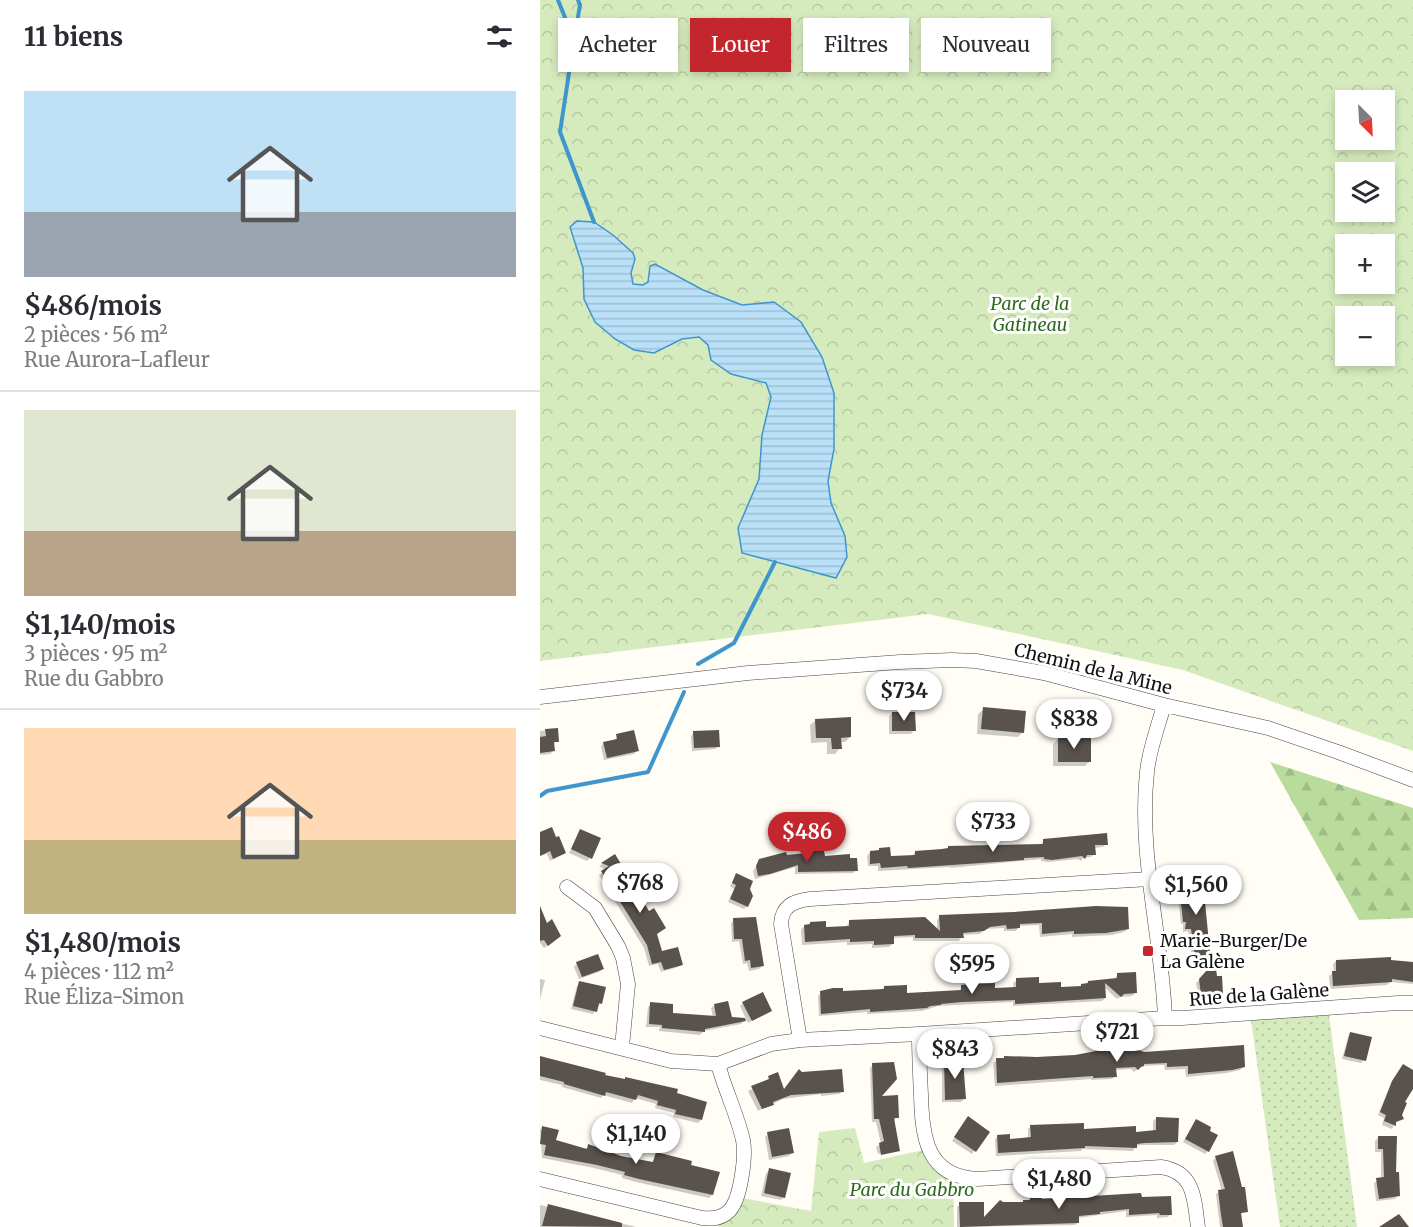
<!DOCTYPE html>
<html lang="fr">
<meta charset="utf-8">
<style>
:root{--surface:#fff;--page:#f2f2f3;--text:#2b2b33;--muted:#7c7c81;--line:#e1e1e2;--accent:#c4262e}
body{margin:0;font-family:Merriweather,serif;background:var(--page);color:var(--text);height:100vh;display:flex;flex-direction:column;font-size:22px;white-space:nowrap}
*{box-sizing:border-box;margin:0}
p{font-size:20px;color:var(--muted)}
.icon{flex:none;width:33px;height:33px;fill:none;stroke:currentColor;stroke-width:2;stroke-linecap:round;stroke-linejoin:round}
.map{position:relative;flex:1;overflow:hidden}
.panel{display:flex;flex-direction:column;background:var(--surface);width:540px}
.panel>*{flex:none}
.guide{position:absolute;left:18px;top:18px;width:570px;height:54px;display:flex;gap:12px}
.needle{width:39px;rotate:156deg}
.tools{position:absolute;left:795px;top:90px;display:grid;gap:12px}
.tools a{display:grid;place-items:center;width:60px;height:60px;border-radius:0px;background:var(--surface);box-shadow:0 3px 9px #0003;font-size:30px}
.price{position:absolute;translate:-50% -51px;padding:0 14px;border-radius:21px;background:#fff;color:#222;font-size:20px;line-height:39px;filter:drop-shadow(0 2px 3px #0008)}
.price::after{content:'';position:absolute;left:50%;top:36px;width:18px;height:14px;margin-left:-9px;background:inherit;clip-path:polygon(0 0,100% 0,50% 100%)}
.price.selected{background:var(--accent);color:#fff}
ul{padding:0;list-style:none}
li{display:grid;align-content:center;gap:12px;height:318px;padding:0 24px}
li+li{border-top:2px solid var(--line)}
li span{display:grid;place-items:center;height:186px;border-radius:0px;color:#555}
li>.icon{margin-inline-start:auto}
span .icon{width:108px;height:108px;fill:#fffc;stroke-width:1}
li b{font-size:26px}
h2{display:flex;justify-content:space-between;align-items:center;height:72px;padding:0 24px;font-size:26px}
.chip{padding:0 21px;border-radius:0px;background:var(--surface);box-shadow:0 3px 9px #0003;font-size:21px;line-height:54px}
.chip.selected{background:var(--accent);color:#fff}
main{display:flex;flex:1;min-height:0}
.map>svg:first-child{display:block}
.grass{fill:url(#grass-dots)}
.forest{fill:url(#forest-firs)}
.park{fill:url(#park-crowns);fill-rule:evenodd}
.water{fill:url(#water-rules);stroke:#3f96cf;stroke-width:1.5}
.shadow{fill:#0003}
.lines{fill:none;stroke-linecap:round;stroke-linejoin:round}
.stream{stroke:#3f96cf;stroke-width:4}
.building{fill:#5a524d}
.minor-casing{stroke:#444;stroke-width:15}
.minor{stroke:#fff;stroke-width:14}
.poi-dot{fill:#c4262e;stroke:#fff;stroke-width:2}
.labels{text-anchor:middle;stroke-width:6;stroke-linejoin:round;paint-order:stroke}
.park-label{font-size:18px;font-style:italic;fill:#2f6b1f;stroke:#fff}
.street-label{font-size:18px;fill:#111;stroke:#fff}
.poi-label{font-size:18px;fill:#111;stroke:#fff;text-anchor:start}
</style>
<main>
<section class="panel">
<h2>11 biens<svg class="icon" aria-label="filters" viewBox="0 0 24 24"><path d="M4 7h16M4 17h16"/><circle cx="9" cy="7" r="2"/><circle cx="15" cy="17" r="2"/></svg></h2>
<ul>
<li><span style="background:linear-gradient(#bfe0f5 65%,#9aa5b1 0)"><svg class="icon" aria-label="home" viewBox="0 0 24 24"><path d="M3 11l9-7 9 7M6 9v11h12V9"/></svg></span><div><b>$486/mois</b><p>2 pièces · 56 m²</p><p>Rue Aurora-Lafleur</p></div></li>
<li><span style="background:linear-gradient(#dfe7d0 65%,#b9a48a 0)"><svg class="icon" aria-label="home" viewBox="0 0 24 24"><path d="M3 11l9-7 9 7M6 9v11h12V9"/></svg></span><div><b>$1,140/mois</b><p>3 pièces · 95 m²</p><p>Rue du Gabbro</p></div></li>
<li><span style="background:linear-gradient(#ffd9b3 60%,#c2b280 0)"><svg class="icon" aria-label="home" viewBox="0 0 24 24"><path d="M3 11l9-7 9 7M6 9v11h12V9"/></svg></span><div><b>$1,480/mois</b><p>4 pièces · 112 m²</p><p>Rue Éliza-Simon</p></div></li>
</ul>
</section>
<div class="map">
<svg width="873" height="1227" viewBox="0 0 873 1227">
<defs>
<pattern id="grass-dots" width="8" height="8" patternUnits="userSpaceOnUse" patternTransform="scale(1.5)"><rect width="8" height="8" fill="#d5ebbd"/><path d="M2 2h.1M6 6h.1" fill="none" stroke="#b6c8a1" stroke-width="1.8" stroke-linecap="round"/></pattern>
<pattern id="forest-firs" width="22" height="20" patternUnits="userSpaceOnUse" patternTransform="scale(1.5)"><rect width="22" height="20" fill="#b9dc9c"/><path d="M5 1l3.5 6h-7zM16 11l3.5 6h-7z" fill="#9ebc85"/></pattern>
<pattern id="park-crowns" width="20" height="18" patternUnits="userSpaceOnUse" patternTransform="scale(1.5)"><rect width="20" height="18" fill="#d5ebbd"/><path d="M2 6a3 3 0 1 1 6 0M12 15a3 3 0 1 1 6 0" fill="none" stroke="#b6c8a1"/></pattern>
<pattern id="water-rules" width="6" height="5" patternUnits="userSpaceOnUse" patternTransform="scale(1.5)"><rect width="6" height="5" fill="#b9e0f7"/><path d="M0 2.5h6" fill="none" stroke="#9ebfd3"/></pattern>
</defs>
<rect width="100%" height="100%" fill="#fffdf5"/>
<!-- grass -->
<path class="grass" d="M788,1008l29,219h-77l-30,-214z"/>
<!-- forest -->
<path class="forest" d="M730,762l143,46v110l-54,2z"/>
<!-- park -->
<path class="park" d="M0,0h873v751l-230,-81 -255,-56 -388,47zM806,100h38v40h-38zM806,172h38v40h-38zM806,244h38v40h-38zM806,316h38v40h-38z
M315,1128l9,35 64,-14 25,24 1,54h-236l2,-10 17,-20 74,14 8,-79z"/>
<!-- water -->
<path class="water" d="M37,221l17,1 19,13 20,18 2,6 -4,14 2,11 10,1 5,-3 2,-16 5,-2 48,26 39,15 32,-3 27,20 21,35 12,36v56l-6,32 3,22 14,33 2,21 -11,21 -94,-25 -4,-25 21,-49 3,-44 9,-38 -5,-14 -35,-9 -20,-14 -3,-15 -9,-8 -17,2 -28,14 -20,-3 -19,-11 -20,-17 -11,-23 -1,-31 -13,-41z"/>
<!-- shadow -->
<path class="shadow" d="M444,709l39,23 -5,5 -41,-3 1,-20z
M352,713l22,17 -3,4h-22v-18z
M276,720l34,17 -5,5h-5v6l-5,6h-8v-12l-16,1 -1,-18z
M16,729l2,12 -5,3v7l-3,3 -10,1v-24z
M154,732l24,14 -3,3 -23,2 -1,-15z
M77,736l20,15 -3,3 -30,6 -3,-14 3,-3 10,-2z
M519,738l31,23 -5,5h-32v-22z
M41,830l9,28 -3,3 -18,-8z
M0,834l25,19 -15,8 -3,-7 -7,2z
M504,841l62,3 -3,3 -9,1v6l-3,3 -8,1 -2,3 -3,-2 -30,3 -7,-1v-2l-91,9v-1l-72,4v-5h-10l-1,-10 3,-4 19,6 23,-2 3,-4 125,-7z
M266,852l50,18 -3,3 -58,1v-7l-40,12 -2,-8 7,-10 43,-6z
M74,856l35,57 16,15 -10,7 6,18 20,11 -3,3 -17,5 -3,-8 -9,2 -5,-18 -45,-73 7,-5 -7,-4z
M196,875l11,31 -3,3 -16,-7 6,-13 -4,-3z
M645,877l24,86 -3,3 -13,1 -5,-36 -5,1v-8h-2l-4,-35z
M0,909l7,16 9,14 -12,9 -4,-5z
M474,914l114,15 -4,3 -12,3 -40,2v-3l-32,3 -1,-12 -20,1 -3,5h-12v-3l-19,1 -5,5 -18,1 -3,6h-46v-4l-21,1 1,5 -4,4 -17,1v-4l-25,1v-3l-45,3 -1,-16 9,-6 14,5 22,-1 4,-6 87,10v-11l3,-4z
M194,920l28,46 -3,3 -10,2 -2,-8 -4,1 -4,-23 -7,1 -1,-19z
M796,961h53l24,3v20l-23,-2 -3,3 -57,4 -1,-13 5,-4 -1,-8z
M37,963l25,6 -3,3 -20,7 -5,-12z
M668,971l14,23 -4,3 -19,1 -3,-15z
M578,974l17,19 -3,3 -12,1 -3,2 -13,-12 1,11 -3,3 -89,5v-4l-75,4 -16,5 -55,3v-2l-48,4 -1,-20 3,-3 60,-2 3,-4 22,8 53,-4 3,-4 31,2h21l-1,-6 4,-3 43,9 19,-1 9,-6 26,-2z
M0,979l5,1 -5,19z
M40,983l21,20 -8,11 -22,-5 6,-23z
M203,1003l27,8 -22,12 -8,-17z
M111,1004l20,10 42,3 -2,-9 4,-3 15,13 15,1 -4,5 -37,7 -4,4 -41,-4 1,-4h-14l2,-20z
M811,1033l13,27 -3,3 -19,-4 6,-22z
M536,1056l167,11 -3,3 -13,3 -41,4 -1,-8 -20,1 -1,-5 -22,1 -8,6 -3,-3 -16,1v6l-3,3 -21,1v-1l-96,7 -2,-23 4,-3 7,-2z
M0,1058l64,18 71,18 26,26 -3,3 -25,-6 1,-4 -19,-5 1,-4 -21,-6 -3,5 -29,-8 -2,3 -39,-11v-2l-22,-5z
M405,1062l19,37 -3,3h-19v-36z
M333,1065l5,32 19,20 -3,4 4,29 -1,2v-2l-19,4 -2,-7 5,-3 -5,-22h-4l-2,-54z
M860,1069l12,2 1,-1v16l-10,17 -1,15 -7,5 -3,6 -10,-4 2,-7 -6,-3 12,-29z
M229,1078l14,13h60l-4,3 -18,2v-2l-38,5 -25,12 -10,-20 18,-9z
M617,1118l20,24 -3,3h-33l-5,1 -3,5 -51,-2 -1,2 -85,5 -1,-17 3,-3 11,4 19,-1v-10l3,-3 104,7 18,-1v-11z
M425,1121l23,11 -16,22 -20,-13z
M656,1121l12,30 -3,3 -22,-12z
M3,1127l11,14 31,8 4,-3 32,11 31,6 4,-9 33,12 23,29 -3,3 -73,-16 -14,-4v-3l-28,-7 -52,-10 -2,-28z
M228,1134l24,19 -3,3 -20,4 -4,-23z
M838,1138l17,36 3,21 -3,4 -19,2 -2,-18 7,-4v-27h-6v-11z
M676,1157l25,32 6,22 -8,4 2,12h-21l-4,-33 6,-3 -9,-30z
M230,1170l14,27 -3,3 -20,-4 5,-23z
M490,1199h110l31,15 -3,3 -11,1v-3l-31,2v-6l-48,7v4l-3,3 -118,2v-20l3,-3 23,16 20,-16 18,-1z
M0,1205l88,20 8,2h-96z"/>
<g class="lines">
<!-- stream -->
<path class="stream" d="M18,0l16,40 -14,92 34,90
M34,40l6,-35 -2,-5
M158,664l36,-21 41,-81
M0,796l7,-5 101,-19 36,-80"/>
</g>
<!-- building -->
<path class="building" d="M443,707l43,4 -2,22 -43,-4z
M352,712h23l1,19h-24z
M311,717v20l-10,1 1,11h-10l-1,-11h-15l-1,-19z
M18,728l1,14h-5l1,9 -15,2v-16l6,-1 -1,-7z
M94,730l5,21 -32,7 -4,-16 14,-3 -1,-5z
M179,730l1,17 -26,1 -1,-17z
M518,737h33v25h-33z
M12,827l4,10 3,-1 7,17 -13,6 -3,-8 -10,5v-24z
M40,829l21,9 -9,21 -21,-10z
M567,833l1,12h-13l1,10h-9l-2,4 -3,-3 -30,4 -8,-1v-2l-20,1v2l-116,8 -1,-2 -26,2 -1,-5 -10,1v-13l9,-1v-2l11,-1 1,9 24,-1v-4l27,-2 6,-1v-2l95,-2v-5z
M265,850l19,1 1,5 25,-2v4h7l1,13 -60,1v-7l-28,9 -12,2 -2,-10 3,-7 27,-7 1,3 19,-2z
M75,854l34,57 5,-3 12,20 -9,6 5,17 16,-4 5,18 -19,5 -3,-8 -9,2 -5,-19 -46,-74 8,-5 -8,-3z
M196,873l17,8 -3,8 3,7 -5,11 -18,-8 6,-14 -4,-2z
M644,875h13l1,7h5l8,81 -15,1 -5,-35h-6l1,-7h-3l-4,-38 5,-5z
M0,906l7,17 5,-4 9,17 -13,10 -4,-6 -4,1z
M556,906l32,1 1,22 -23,4 -32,1v-3l-32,3v-11l-22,1v4l-13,1 -1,-4 -16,2 -6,4 -21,2 1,5h-49v-3l-21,1v8l-20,1v-4l-24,1v-3l-45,3 -1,-17 6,-1v-2l16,-1v6l23,-1v-6l76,-3 15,14 -1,-16 75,-3z
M216,917l8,49 -13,2 -1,-8 -5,1 -3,-22h-8l-1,-21z
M58,954l6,15 -22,8 -6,-15z
M851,957v3l22,2v20l-21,-3v3l-59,4 -1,-15h4v-11z
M676,969l1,7h5l1,18 -22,1 -2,-16 8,-9z
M596,972l1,21 -13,1 -3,3 -16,-14 1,15 -91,6v-4l-53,2 -21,2v1l-11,1 -3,2 -57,4v-3l-49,5 -1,-23 13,-3h10v3l41,-2v-3l23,-1v8l54,-3v-5l10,-1 24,-1v5l21,-1v-9l23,-1v6l22,-1v5l20,-1v-2l7,-1v-2l29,-3v-5z
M39,981l27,6 -4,17 -3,-1 -2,9 -24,-6z
M223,992l9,19 -20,10 -10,-19z
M188,1001l4,16 13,1 1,3 -41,8v3l-43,-4v-3l-13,-1 1,-22 23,2v9l43,3 -2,-12z
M810,1032l22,5 -6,24 -22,-5z
M704,1045l1,22 -13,3 -44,4v-8l-21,1v-4l-23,1v2l-3,1 -3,3 -3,-3 -19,1 1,9 -24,1v-2l-96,7 -1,-25h8v-2l33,1 38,-2 21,-4 40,-2 8,3z
M0,1056l66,17 -1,2 20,4v-2l53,12 -1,4 30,9 -5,18 -27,-6 1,-4 -19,-5 1,-4 -20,-6 -2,5 -30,-8 -1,4 -41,-12v-2l-24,-6z
M423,1060l3,39 -21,1 -1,-39z
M354,1062l3,17 -15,17 16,-1 1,23h-5l6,33 -19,4 -2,-12 5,-2 -5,-22h-5l-2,-56z
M863,1064l10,6v19l-8,13 2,1 -5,12 2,4 -8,3v4l-12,-5 2,-6 -6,-3 12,-31z
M259,1069l3,3 40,-3 2,23 -53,3 -18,7 1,3 -12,4 -11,-23 18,-7 -1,-3 10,-4 6,17z
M428,1116l22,16 -14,20 -22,-15z
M616,1117l23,1 -1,24 -33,1 -8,1v4l-52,-2v2l-87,5 -1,-18 13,-1v5l21,-2 -1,-12 54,-2v6l52,-3v6l20,-2z
M656,1119l15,8 -1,4 8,4 -9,17 -24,-13z
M2,1126l17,4 -3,10 31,9 1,-5 33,12 32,6 3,-10 36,9 -1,4 29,7 -7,23 -74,-16 -15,-4 1,-3 -28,-7 -53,-10 2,-10 -6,-1z
M249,1128l5,25 -22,4 -5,-25z
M838,1136h19l-1,36h3l1,24 -21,3 -3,-21 8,-1 -1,-28h-5z
M693,1151l9,36h3l3,25 -7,1 2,14h-20l-2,-12 -3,-25 7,-1 -10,-33z
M229,1168l22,5 -6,25 -21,-5z
M601,1193l1,4 29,-1 1,19h-12l-1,-2 -30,2v-6l-29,3v2l-21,2v7l-119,4 -1,-25h25v15l16,-17 3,2h20v-2h7v-3h12v2z
M8,1204l74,19v4l-80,-1z
M859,1214l10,13h-30z"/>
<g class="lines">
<!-- minor casing -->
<g class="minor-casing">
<path id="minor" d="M0,697l208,-24 152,-11 52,-2 24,1 68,12 120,32 104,23 70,24 75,28
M624,705c-6,22 -15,45 -17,67 -9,82 15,164 18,246
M27,887l28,21 23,38 5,12 5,26 -6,63
M0,1028l131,33 47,3 53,-20 29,-4 119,-6 246,-16h17l216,-15h15
M379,1034c0,21 1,41 2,61 1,41 5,82 57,84l183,-12c34,5 33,32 37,60
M260,1040l-19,-116c1,-18 12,-23 29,-25l340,-20
M0,1179l162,39c9,1 18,1 26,-6 13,-11 18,-56 15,-72 -6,-26 -18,-50 -25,-76"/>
</g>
<!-- minor -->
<use href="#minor" class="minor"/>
</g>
<!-- markers -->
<rect class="poi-dot" x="602" y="945" width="12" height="12" rx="3"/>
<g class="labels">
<!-- park labels -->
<g class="park-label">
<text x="490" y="310">Parc de la<tspan x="490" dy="21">Gatineau</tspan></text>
<text x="372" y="1196">Parc du Gabbro</text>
</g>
<!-- street labels -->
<g class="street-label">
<text transform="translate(553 669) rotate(14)" y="6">Chemin de la Mine</text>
<text transform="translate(719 995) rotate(-4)" y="6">Rue de la Galène</text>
</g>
<!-- poi labels -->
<g class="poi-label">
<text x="620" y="947">Marie-Burger/De<tspan x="620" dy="21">La Galène</tspan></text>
</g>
</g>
</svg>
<div class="tools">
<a><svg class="needle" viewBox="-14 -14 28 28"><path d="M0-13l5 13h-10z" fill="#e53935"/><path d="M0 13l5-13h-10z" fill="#7c7c81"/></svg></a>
<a><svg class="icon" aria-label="layers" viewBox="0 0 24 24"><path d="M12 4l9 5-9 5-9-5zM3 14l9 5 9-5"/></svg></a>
<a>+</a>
<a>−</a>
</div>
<b class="price" style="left:364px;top:722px">$734</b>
<b class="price" style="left:534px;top:750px">$838</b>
<b class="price" style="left:453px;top:853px">$733</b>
<b class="price selected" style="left:267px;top:863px">$486</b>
<b class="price" style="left:100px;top:914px">$768</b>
<b class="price" style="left:656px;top:916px">$1,560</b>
<b class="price" style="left:432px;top:995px">$595</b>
<b class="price" style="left:577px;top:1063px">$721</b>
<b class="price" style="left:415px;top:1080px">$843</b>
<b class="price" style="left:96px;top:1165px">$1,140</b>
<b class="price" style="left:519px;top:1210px">$1,480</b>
<div class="guide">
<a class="chip">Acheter</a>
<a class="chip selected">Louer</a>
<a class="chip">Filtres</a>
<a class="chip">Nouveau</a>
</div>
</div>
</main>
